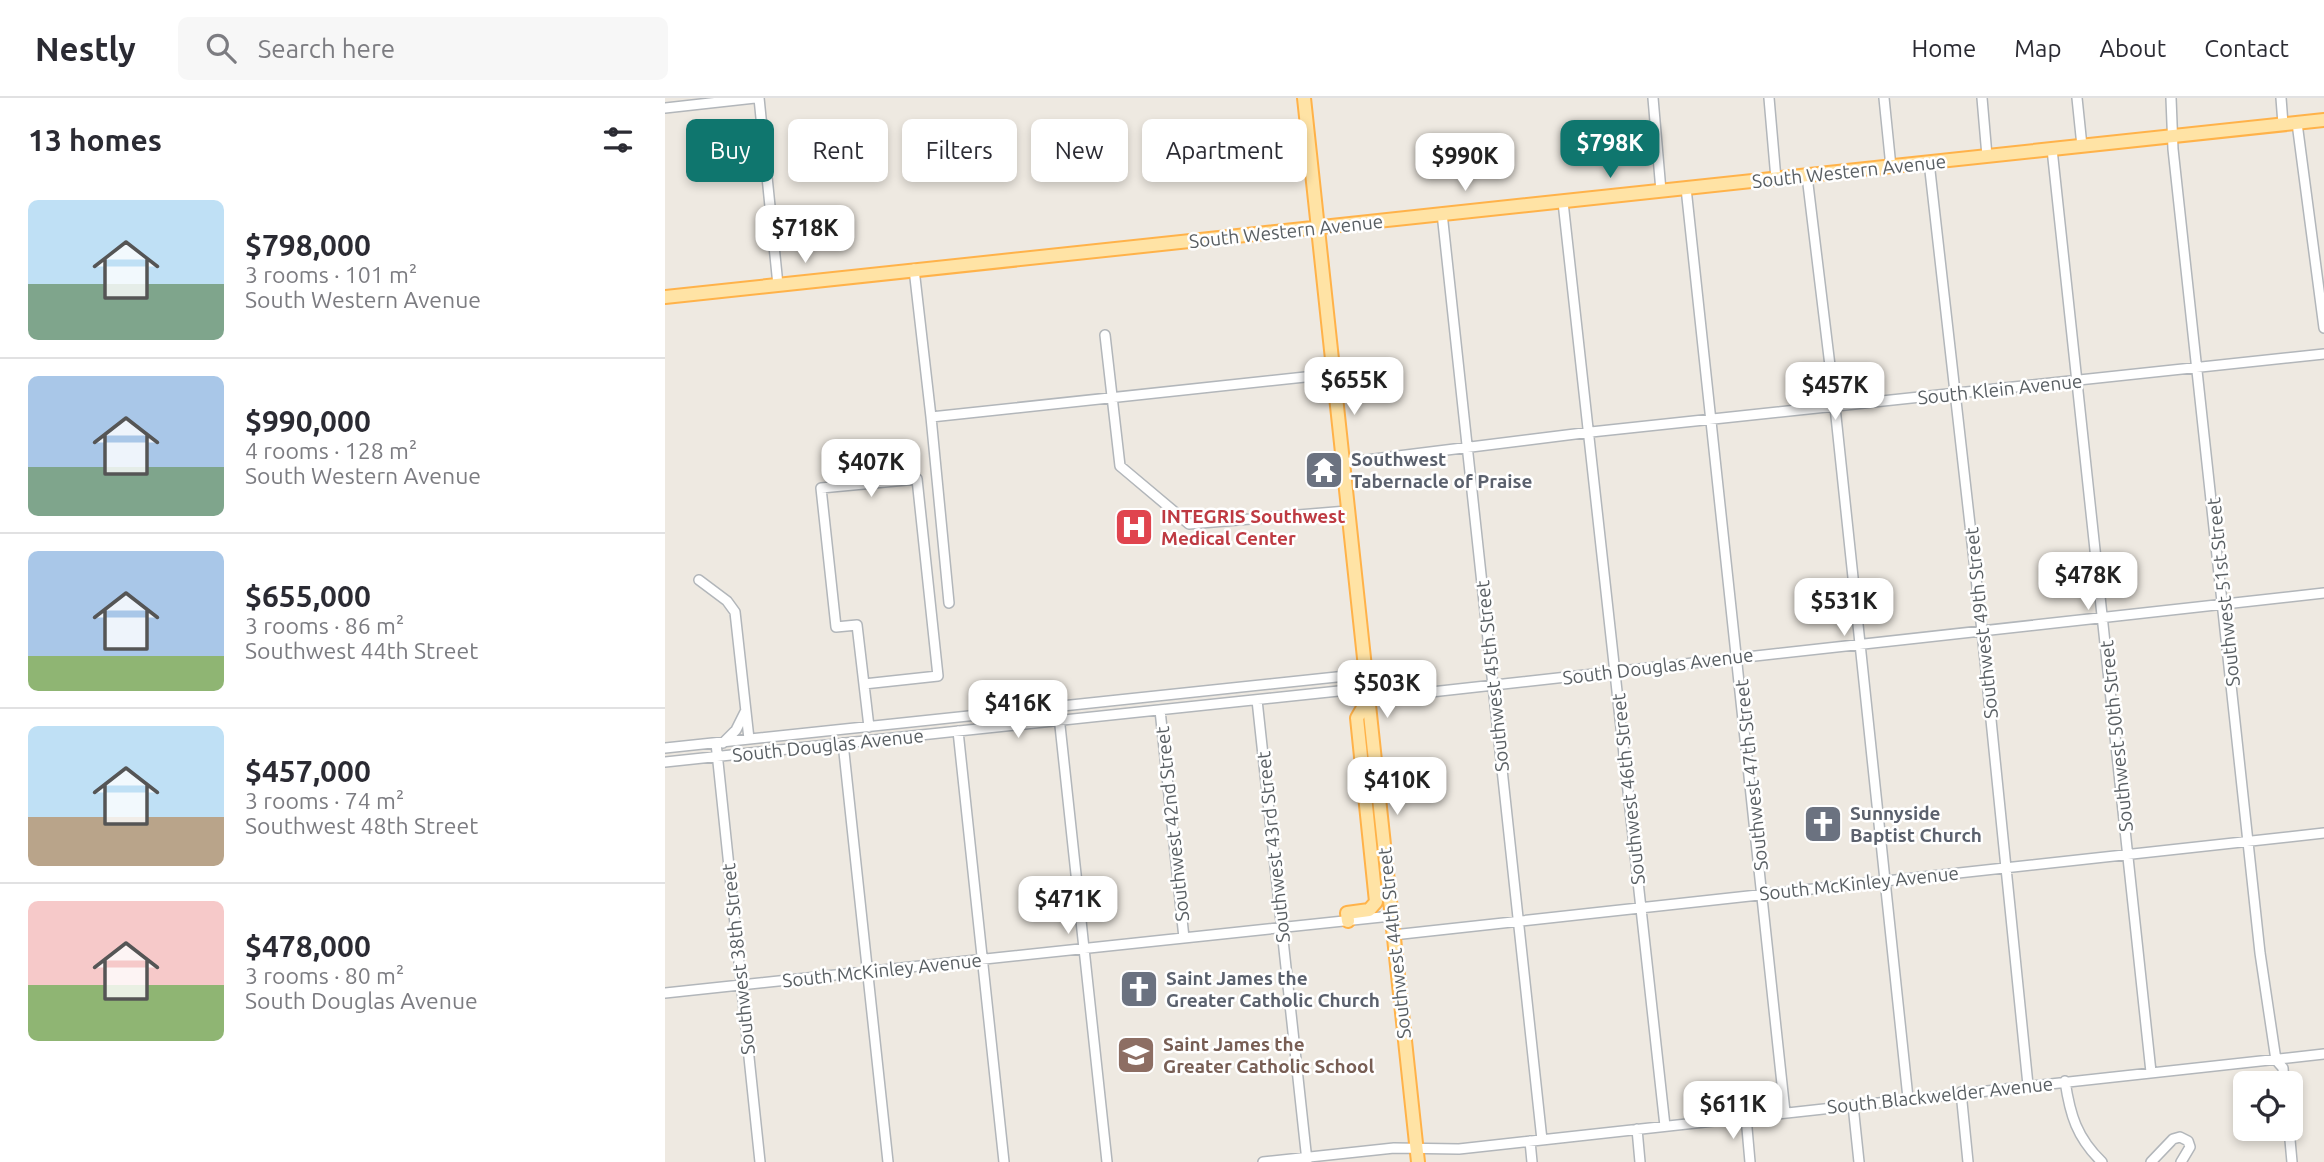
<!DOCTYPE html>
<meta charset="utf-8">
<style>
:root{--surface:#fff;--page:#f7f7f7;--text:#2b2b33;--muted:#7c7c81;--line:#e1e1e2;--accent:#0f766e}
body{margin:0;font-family:Ubuntu,sans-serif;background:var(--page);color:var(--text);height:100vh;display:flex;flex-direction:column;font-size:26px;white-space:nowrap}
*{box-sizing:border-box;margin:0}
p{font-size:23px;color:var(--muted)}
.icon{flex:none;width:38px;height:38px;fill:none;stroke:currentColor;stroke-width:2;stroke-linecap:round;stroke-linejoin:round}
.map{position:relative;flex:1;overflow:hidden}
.sheet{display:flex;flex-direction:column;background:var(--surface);width:665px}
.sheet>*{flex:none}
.guide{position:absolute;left:21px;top:21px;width:665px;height:63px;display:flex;gap:14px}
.tools{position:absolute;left:1568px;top:973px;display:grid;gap:14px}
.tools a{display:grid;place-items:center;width:70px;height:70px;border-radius:10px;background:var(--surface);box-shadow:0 4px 10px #0003;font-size:35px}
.price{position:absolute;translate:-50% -60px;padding:0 16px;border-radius:14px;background:#fff;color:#222;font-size:23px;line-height:46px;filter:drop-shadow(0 2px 4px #0008)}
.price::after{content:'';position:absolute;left:50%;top:42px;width:21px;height:16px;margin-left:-10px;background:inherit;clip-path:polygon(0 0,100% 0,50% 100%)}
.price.current{background:var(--accent);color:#fff}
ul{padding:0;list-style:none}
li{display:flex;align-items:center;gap:21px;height:175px;padding:0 28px}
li+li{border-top:2px solid var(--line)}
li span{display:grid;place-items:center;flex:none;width:196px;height:140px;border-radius:10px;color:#555}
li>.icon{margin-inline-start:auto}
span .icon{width:84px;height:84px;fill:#fffc;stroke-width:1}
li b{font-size:30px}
h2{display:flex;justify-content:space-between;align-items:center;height:84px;padding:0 28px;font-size:30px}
.pill{padding:0 24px;border-radius:10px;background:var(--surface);box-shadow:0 4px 10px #0003;font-size:24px;line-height:63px}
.pill.current{background:var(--accent);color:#fff}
header{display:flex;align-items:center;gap:42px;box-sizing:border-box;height:98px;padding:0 35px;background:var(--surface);border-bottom:2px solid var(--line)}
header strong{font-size:33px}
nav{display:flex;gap:38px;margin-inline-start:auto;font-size:24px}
.search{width:490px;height:63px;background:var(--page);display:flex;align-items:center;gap:18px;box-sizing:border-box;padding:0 24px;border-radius:10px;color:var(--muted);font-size:26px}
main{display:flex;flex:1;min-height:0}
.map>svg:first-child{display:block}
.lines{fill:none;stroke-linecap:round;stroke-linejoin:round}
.minor-casing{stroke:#b2b6ba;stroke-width:12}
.major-casing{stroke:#ffb249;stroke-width:16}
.minor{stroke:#fff;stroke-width:9}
.major{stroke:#ffe3a5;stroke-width:12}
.labels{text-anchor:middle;stroke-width:5;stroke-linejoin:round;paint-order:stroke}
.street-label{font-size:19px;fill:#595f63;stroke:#fff}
.worship-label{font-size:19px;font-weight:bold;fill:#5b616d;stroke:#fff;text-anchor:start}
.health-label{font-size:19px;font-weight:bold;fill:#be3a42;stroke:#fff;text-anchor:start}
.education-label{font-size:19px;font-weight:bold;fill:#785e54;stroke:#fff;text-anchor:start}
</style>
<header>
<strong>Nestly</strong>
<div class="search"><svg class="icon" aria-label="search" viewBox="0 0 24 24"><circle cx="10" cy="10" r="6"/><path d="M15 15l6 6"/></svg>Search here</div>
<nav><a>Home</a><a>Map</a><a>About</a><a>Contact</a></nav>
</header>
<main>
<section class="sheet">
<h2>13 homes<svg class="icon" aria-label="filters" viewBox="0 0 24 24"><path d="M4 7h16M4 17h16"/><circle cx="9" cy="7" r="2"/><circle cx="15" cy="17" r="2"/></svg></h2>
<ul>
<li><span style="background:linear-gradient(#bfe0f5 60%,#7fa58c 0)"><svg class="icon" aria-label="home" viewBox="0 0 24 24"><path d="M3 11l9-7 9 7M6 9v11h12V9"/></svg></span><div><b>$798,000</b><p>3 rooms · 101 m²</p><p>South Western Avenue</p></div></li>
<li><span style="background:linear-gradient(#a9c7e8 65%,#7fa58c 0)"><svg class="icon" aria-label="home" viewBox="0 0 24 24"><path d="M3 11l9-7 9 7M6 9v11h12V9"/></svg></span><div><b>$990,000</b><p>4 rooms · 128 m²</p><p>South Western Avenue</p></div></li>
<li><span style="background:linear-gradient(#a9c7e8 75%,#8fb573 0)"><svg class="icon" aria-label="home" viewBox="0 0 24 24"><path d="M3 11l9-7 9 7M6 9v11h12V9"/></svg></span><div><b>$655,000</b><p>3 rooms · 86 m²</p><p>Southwest 44th Street</p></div></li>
<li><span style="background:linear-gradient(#bfe0f5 65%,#b9a48a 0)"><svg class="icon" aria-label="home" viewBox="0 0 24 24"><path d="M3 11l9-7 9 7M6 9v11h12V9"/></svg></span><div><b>$457,000</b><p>3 rooms · 74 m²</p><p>Southwest 48th Street</p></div></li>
<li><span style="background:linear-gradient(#f6c9c9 60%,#8fb573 0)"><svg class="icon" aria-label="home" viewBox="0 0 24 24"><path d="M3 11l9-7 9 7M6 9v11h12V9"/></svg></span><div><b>$478,000</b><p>3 rooms · 80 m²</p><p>South Douglas Avenue</p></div></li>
</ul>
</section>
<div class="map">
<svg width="1659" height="1064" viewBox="0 0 1659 1064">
<rect width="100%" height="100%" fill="#eee9e1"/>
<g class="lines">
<!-- minor casing -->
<g class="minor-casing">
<path id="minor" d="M94,0l19,187
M988,0l8,93
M1104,0l7,81
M1219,0l7,69
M1317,0l5,58
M1412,0l5,48
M1506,0l2,51 87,804 16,107 7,8 1,15
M1616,0l2,26
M0,10l90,-10
M1632,25l27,205
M1387,51l99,923
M1264,64l53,469 46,454
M1142,78l28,231 73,691
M1021,90l99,924
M898,104l102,924
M777,115l100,927
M249,171l17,148 402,-43
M440,237l15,131 69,58 158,-13
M266,319l18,186
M677,365l249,-31 733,-78
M34,482l28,21 8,11 14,127
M199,586l74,-8 -21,-197 -96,9 15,139 21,-2 12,102
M703,601l956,-106
M592,602l50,461
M393,609l49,455
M495,612l24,228
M293,633l46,431
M51,645l44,419
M58,645l13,-13 9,-18
M178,645l45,419
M0,650l700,-74
M0,664l702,-74
M728,837l931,-102
M0,895l726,-77
M1400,983c5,34 12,57 37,81
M1296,994l7,70
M1188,1007l6,57
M1081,1019l4,45
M972,1031l3,33
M1624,1031l3,33
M865,1043l2,21
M598,1064l131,-14 65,1 865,-95
M1486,1064l22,-23 7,-2 8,4 2,6 -9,15"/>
</g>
<!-- major casing -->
<g class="major-casing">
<path id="major" d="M639,0l114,1064
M0,199l1659,-177
M683,823l-1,-8 22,-3 7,-8 -19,-184 11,-19"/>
</g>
<!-- minor -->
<use href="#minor" class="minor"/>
<!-- major -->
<use href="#major" class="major"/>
</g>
<!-- icons -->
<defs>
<g id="temple-square" transform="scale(2.0125)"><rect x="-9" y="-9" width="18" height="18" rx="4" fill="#6b7280" stroke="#fff"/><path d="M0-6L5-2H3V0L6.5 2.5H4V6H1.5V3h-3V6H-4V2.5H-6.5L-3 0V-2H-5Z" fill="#fff"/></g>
<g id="hospital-square" transform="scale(2.0125)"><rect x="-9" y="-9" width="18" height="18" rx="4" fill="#e0444e" stroke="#fff"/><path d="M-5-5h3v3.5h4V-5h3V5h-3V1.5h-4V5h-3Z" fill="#fff"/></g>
<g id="church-square" transform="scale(2.0125)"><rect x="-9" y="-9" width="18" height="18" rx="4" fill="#6b7280" stroke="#fff"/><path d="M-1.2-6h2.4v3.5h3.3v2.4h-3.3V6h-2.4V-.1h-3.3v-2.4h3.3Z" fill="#fff"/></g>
<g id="school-square" transform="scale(2.0125)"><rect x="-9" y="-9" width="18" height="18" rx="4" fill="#8d6e63" stroke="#fff"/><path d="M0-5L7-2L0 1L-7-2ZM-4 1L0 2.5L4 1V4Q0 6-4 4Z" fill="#fff"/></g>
</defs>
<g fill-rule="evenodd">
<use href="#temple-square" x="659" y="372"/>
<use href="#hospital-square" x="469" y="429"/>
<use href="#church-square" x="1158" y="726"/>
<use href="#church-square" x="474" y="891"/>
<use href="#school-square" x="471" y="957"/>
</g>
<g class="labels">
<!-- street labels -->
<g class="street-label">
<text transform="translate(1184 73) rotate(-6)" y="7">South Western Avenue</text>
<text transform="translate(621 133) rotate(-6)" y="7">South Western Avenue</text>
<text transform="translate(1335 291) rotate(-6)" y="7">South Klein Avenue</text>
<text transform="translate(1558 494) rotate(-96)" y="7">Southwest 51st Street</text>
<text transform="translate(1316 525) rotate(-96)" y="7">Southwest 49th Street</text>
<text transform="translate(993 568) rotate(-7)" y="7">South Douglas Avenue</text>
<text transform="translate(827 578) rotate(-96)" y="7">Southwest 45th Street</text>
<text transform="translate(1451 638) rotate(-96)" y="7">Southwest 50th Street</text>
<text transform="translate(163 647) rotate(-6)" y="7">South Douglas Avenue</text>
<text transform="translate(1086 677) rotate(-96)" y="7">Southwest 47th Street</text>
<text transform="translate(963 691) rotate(-96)" y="7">Southwest 46th Street</text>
<text transform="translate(507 726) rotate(-96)" y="7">Southwest 42nd Street</text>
<text transform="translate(608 749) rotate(-96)" y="7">Southwest 43rd Street</text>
<text transform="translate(1194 785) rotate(-6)" y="7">South McKinley Avenue</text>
<text transform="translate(729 845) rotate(-96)" y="7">Southwest 44th Street</text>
<text transform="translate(73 861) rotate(-96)" y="7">Southwest 38th Street</text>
<text transform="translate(217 872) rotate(-6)" y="7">South McKinley Avenue</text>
<text transform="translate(1275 997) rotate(-6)" y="7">South Blackwelder Avenue</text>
</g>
<!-- worship labels -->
<g class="worship-label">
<text x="686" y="368">Southwest<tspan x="686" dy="22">Tabernacle of Praise</tspan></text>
<text x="1185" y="722">Sunnyside<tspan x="1185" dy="22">Baptist Church</tspan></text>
<text x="501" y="887">Saint James the<tspan x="501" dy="22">Greater Catholic Church</tspan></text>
</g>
<!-- health labels -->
<g class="health-label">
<text x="496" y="425">INTEGRIS Southwest<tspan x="496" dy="22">Medical Center</tspan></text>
</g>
<!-- education labels -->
<g class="education-label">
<text x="498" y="953">Saint James the<tspan x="498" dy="22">Greater Catholic School</tspan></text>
</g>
</g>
</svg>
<div class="tools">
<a><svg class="icon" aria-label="locate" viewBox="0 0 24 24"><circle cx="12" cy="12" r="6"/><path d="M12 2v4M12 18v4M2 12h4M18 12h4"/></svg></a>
</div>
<b class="price current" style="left:945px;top:82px">$798K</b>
<b class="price" style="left:800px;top:95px">$990K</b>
<b class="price" style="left:140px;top:167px">$718K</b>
<b class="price" style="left:689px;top:319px">$655K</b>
<b class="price" style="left:1170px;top:324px">$457K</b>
<b class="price" style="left:206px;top:401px">$407K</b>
<b class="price" style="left:1423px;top:514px">$478K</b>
<b class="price" style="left:1179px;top:540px">$531K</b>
<b class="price" style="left:722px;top:622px">$503K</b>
<b class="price" style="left:353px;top:642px">$416K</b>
<b class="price" style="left:732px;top:719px">$410K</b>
<b class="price" style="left:403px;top:838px">$471K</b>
<b class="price" style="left:1068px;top:1043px">$611K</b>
<div class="guide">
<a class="pill current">Buy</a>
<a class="pill">Rent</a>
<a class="pill">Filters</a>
<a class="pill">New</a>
<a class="pill">Apartment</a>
</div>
</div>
</main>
